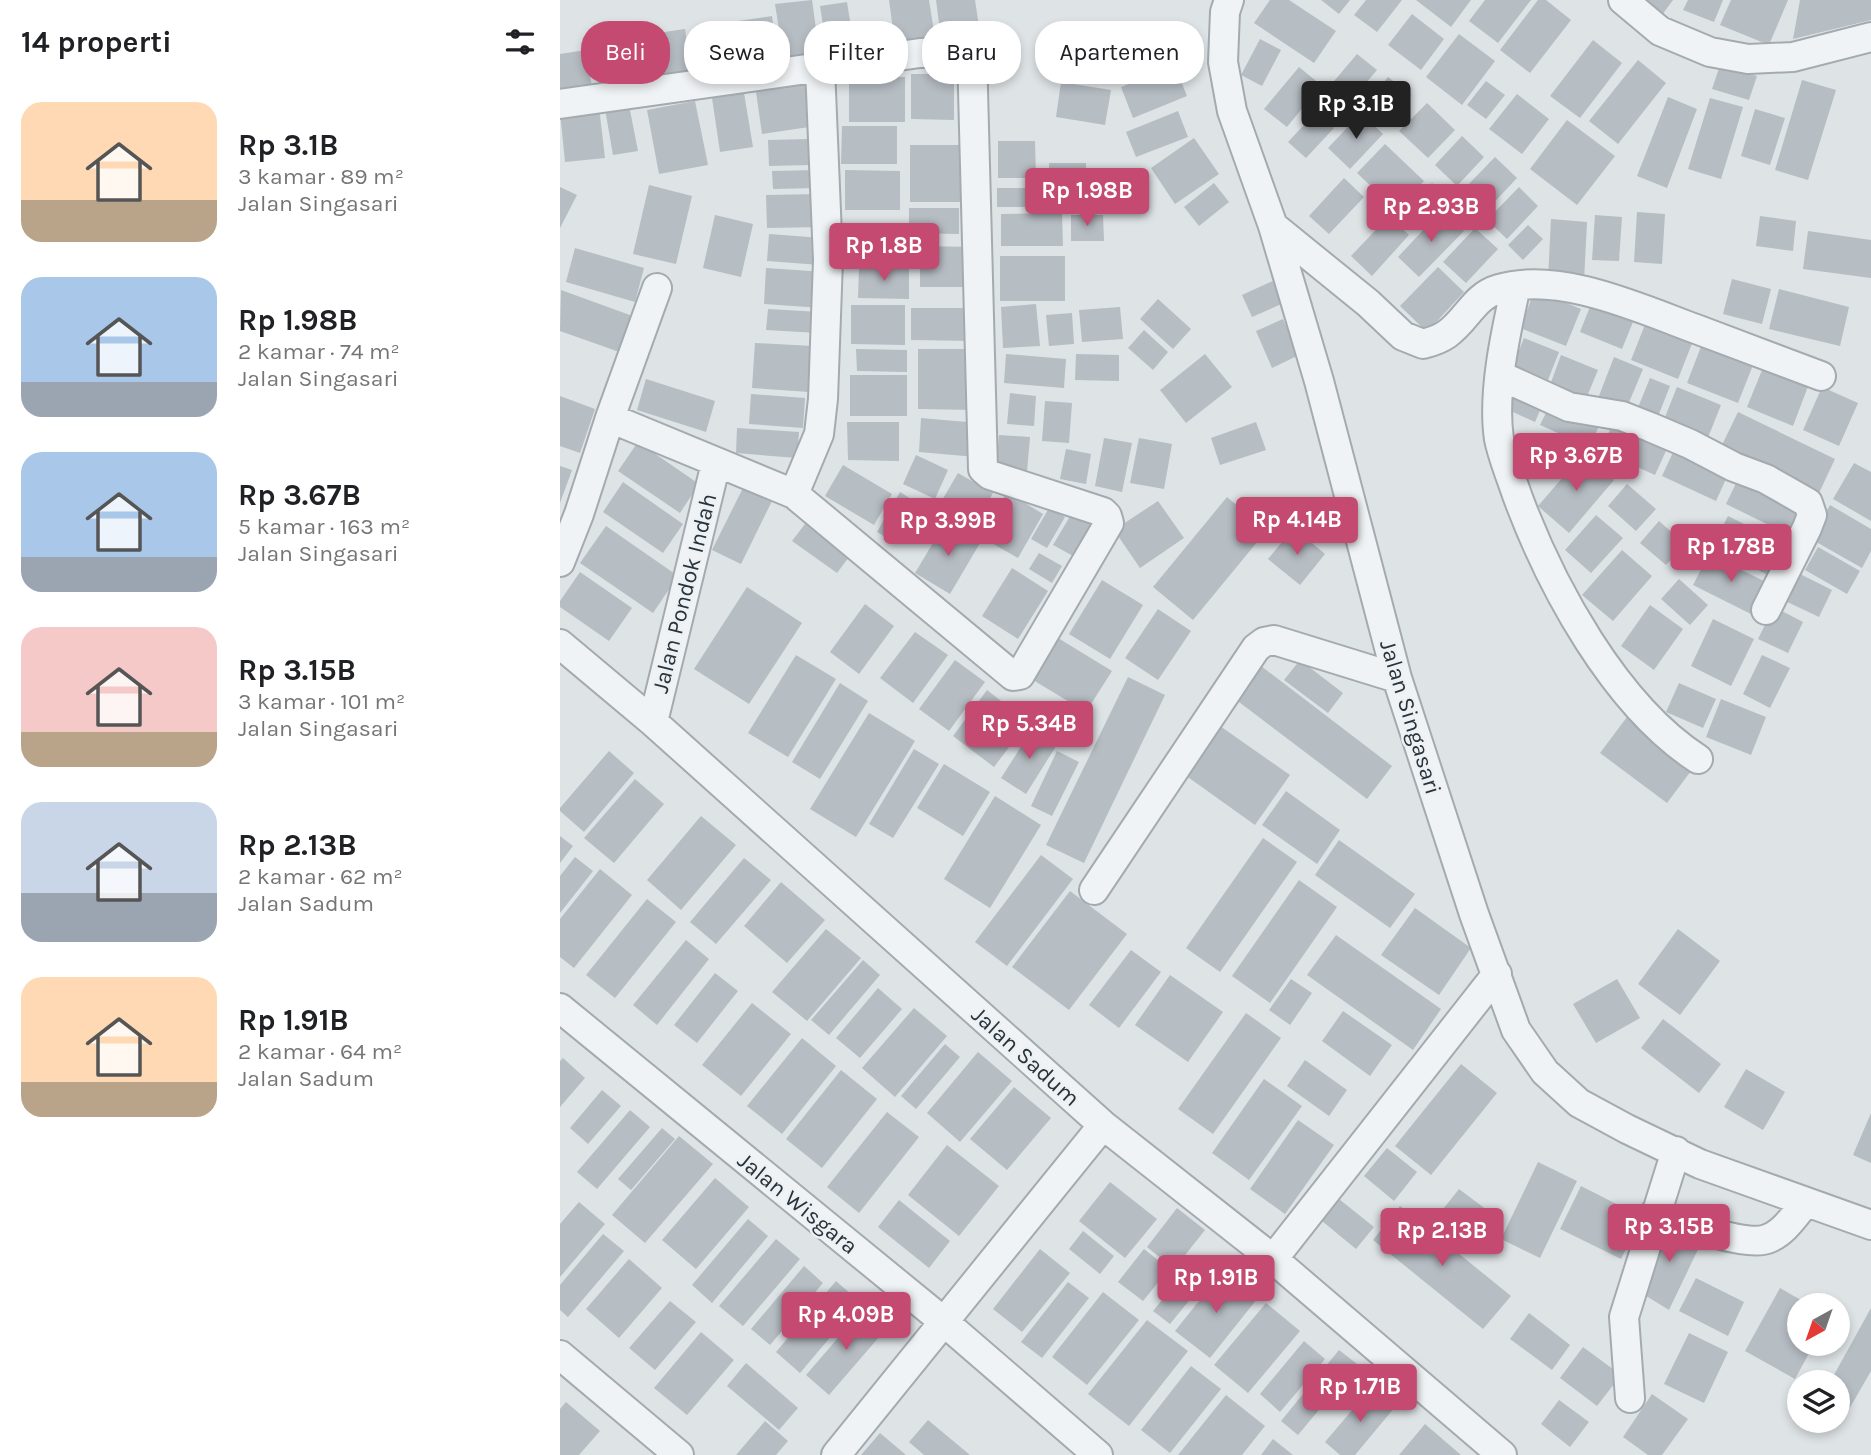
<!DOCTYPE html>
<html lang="id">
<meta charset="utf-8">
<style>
:root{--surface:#fff;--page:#f6f6f6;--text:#202124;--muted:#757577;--accent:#c44a71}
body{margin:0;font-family:Karla,sans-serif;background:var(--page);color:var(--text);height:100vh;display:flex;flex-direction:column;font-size:26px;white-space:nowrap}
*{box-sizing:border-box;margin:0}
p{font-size:23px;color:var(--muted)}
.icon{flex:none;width:38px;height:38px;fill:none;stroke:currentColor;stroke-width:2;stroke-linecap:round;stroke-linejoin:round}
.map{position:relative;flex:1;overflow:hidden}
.details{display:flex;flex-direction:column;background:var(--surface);width:560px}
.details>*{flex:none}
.banner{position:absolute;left:21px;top:21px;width:665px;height:63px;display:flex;gap:14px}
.needle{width:46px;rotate:220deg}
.buttons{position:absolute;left:1227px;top:1293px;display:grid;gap:14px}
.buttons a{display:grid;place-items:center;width:63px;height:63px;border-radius:50%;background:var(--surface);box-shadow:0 4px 10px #0003;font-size:35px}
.price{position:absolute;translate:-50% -60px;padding:0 16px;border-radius:7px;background:var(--accent);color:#fff;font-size:23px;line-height:46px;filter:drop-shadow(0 2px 4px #0008)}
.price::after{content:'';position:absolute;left:50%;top:42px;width:21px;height:16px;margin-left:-10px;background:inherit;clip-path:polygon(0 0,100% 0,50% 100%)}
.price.current{background:#222;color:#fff}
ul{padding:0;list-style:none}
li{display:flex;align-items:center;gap:21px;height:175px;padding:0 21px}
li span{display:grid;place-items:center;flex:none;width:196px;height:140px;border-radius:21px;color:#555}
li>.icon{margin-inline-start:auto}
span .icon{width:84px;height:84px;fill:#fffc;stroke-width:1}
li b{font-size:30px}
h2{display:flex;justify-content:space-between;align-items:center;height:84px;padding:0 21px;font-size:30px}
.chip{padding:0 24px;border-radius:28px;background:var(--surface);box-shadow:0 4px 10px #0003;font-size:24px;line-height:63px}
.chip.current{background:var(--accent);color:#fff}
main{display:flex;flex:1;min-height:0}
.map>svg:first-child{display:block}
.building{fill:#b6bdc3}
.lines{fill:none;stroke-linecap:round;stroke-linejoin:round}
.minor-casing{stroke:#a4abb0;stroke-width:32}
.minor{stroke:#f0f3f5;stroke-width:28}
.labels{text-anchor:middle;stroke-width:5;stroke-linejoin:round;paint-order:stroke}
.street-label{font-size:23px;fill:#28333c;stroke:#edf1f4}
</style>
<main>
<section class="details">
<h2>14 properti<svg class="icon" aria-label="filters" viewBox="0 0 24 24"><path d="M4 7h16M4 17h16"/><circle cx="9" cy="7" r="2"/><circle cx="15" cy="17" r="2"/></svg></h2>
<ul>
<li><span style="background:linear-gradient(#ffd9b3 70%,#b9a48a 0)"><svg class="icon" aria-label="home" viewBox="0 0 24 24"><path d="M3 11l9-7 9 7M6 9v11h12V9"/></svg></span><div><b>Rp 3.1B</b><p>3 kamar · 89 m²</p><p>Jalan Singasari</p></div></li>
<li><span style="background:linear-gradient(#a9c7e8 75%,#9aa5b1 0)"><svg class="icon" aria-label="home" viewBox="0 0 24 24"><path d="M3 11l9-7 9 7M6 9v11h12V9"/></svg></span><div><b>Rp 1.98B</b><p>2 kamar · 74 m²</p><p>Jalan Singasari</p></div></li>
<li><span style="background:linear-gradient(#a9c7e8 75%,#9aa5b1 0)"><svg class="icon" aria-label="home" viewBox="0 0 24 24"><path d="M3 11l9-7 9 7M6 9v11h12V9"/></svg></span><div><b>Rp 3.67B</b><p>5 kamar · 163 m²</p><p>Jalan Singasari</p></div></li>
<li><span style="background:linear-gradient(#f6c9c9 75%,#b9a48a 0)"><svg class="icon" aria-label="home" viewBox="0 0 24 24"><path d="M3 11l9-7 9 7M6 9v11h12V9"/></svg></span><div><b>Rp 3.15B</b><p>3 kamar · 101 m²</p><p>Jalan Singasari</p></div></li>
<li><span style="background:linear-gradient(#c9d6e8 65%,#9aa5b1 0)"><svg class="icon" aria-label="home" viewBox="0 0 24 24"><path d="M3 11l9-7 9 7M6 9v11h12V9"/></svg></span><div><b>Rp 2.13B</b><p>2 kamar · 62 m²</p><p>Jalan Sadum</p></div></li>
<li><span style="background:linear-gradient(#ffd9b3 75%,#b9a48a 0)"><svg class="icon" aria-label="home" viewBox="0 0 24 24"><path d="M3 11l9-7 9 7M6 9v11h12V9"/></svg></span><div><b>Rp 1.91B</b><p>2 kamar · 64 m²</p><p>Jalan Sadum</p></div></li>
</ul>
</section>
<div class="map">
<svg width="1311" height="1455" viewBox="0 0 1311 1455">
<rect width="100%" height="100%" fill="#dee3e6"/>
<!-- building -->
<path class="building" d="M252,0l8,58 -36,4 -9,-58z
M329,0h40l6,38 -40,6z
M376,0h39l5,33 -39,6z
M710,0h19l47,31 -22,32 -60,-40z
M761,0h29l-11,14z
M806,0h36l-25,32 -23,-17z
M856,0h55l-20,27z
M925,0h46l-33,43 -29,-22z
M978,0h8l25,20 -41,53 -30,-23z
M1081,0h32l-11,15z
M1128,0h35l-9,22 -31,-12z
M1171,0h57l-19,45 -49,-20z
M1240,0h71v20l-78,19z
M287,2l7,44 -27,4 -7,-44z
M852,14l32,25 -23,31 -33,-25z
M212,16l6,46 -40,6 -7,-46z
M125,29l7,46 -41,6 -7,-46z
M74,34l7,49 -41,6 -8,-49z
M899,34l36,27 -33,44 -36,-28z
M165,35l6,40 -31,4 -6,-39z
M700,39l21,11 -19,36 -21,-11z
M1033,40l29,23 -42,55 -30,-22z
M26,50l6,37 -32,4v-37z
M797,54l20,16 -39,46 -20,-16z
M1078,60l28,23 -48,61 -29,-23z
M1160,65l37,11 -8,24 -37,-11z
M615,66l12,30 -54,22 -12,-31z
M739,67l22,18 -34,42 -23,-18z
M351,74h43v46l-43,-1z
M289,76l56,1v45h-56z
M828,77l23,18 -26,30 -22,-18z
M249,78l7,48 -54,8 -7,-49z
M1242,80l34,10 -28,90 -33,-10z
M926,81l19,14 -19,24 -19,-14z
M501,82l50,8 -6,35 -49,-8z
M184,93l9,54 -33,5 -8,-54z
M957,94l32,25 -27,35 -33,-25z
M1108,97l29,12 -30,79 -30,-12z
M1150,98l33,9 -22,72 -33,-10z
M135,101l13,64 -49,9 -12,-64z
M867,103l28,27 -27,28 -29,-27z
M69,105l9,46 -25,4 -8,-46z
M39,107l6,51 -40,4 -5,-50z
M1195,109l30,9 -15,47 -29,-9z
M618,111l10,26 -52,20 -10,-25z
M756,112l18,16 -28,30 -18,-16z
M801,113l22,21 -33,35 -22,-21z
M1007,120l48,36 -38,49 -47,-36z
M282,126h55v38h-56z
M902,136l22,21 -27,29 -22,-21z
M634,138l25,36 -44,30 -24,-36z
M250,139l1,26 -42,1 -1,-26z
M438,141h37l1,37h-38z
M825,144l39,37 -28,29 -39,-37z
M350,145h54v57h-54z
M935,157l22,21 -32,34 -22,-22z
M489,163h37v33h-37z
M256,170v18l-43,1 -1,-18z
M285,170l55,1v39h-55z
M784,178l20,19 -35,37 -20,-18z
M654,183l15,19 -30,24 -15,-19z
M872,183l17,16 -29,30 -17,-16z
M89,185l43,11 -16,68 -43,-10z
M0,187l17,8 -17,33z
M959,187l19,19 -31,33 -20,-19z
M437,188h44v19h-44z
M260,194l1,33 -54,1 -1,-33z
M349,208h50v26l-51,-1v27l-53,-1v-33h54z
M882,210l22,21 -45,46 -21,-20z
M1077,212l28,2 -3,50 -28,-2z
M502,213l1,33h-62v-32z
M155,215l38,9 -12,53 -38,-9z
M511,215h32l1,26h-33z
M1035,215l27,2 -3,44 -27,-1z
M829,216l20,19 -37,41 -21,-20z
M1200,216l36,5 -3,30 -37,-5z
M991,219l36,3 -3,59 -36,-2z
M968,225l15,14 -20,21 -15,-15z
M915,228l23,21 -32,34 -23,-21z
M1248,231l63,9v38l-68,-9z
M209,234l53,4 -2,27 -53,-4z
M360,246l54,1v40h-54z
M15,248l69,20 -9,34 -69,-20z
M440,256h65v45h-65z
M299,267h50v32l-51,-1z
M878,267l26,25 -37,40 -27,-26z
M206,268l59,4 -3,36 -58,-4z
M1172,279l39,10 -9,35 -39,-10z
M715,280l11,22 -34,15 -10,-22z
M1219,289l70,18 -9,39 -71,-17z
M1,290l77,28 -13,36 -65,-23z
M975,290l46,19 -15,37 -46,-18z
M598,299l33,30 -18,20 -33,-30z
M1033,299l42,18 -13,32 -42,-17z
M476,304l4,42 -37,2 -2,-41z
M291,305h54v40l-54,-1z
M560,307l3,32 -41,3 -3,-32z
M351,308h62v33l-62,-1z
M208,309l51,3 -1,21 -52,-3z
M512,313l2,31 -25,2 -3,-31z
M723,319l16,36 -27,13 -16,-37z
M1086,322l47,19 -15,38 -47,-19z
M584,330l24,22 -15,18 -25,-22z
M964,338l35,14 -11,28 -35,-15z
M195,343l57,3 -3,46 -57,-4z
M1142,344l51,21 -15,38 -51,-20z
M296,349l51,1v22l-50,-1z
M358,349h58v61l-58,-1z
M446,354l60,5 -2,29 -60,-5z
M516,354l43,1v26l-44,-1z
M645,354l27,33 -46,36 -26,-33z
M1001,355l37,15 -12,29 -36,-14z
M1054,357l29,12 -18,43 -28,-11z
M1207,358l45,18 -19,50 -46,-19z
M290,375h57v41h-57z
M1090,378l20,8 -15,38 -20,-9z
M86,379l69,22 -9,31 -69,-22z
M951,381l35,16 -11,25 -35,-16z
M1117,387l44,18 -16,40 -44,-18z
M1262,387l36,16 -19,43 -36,-16z
M450,393l26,3 -2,30 -27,-2z
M191,394l54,4 -2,30 -54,-4z
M0,396l35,13 -15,44 -20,-7z
M485,401l27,2 -3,40 -27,-2z
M991,402l49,22 -11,23 -49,-22z
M1178,412l97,47 -16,34 -97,-48z
M361,418l57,5 -2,34 -57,-5z
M1055,419l21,9 -13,29 -21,-10z
M287,422h52v39l-51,-1z
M696,422l10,28 -46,15 -9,-27z
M177,428l62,4 -2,26 -61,-5z
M1081,429l29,13 -15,33 -29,-13z
M439,435l31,2 -3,35 -31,-3z
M544,438l28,5 -10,49 -27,-6z
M579,438l33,6 -8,45 -34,-6z
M78,442l61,42 -19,29 -62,-42z
M1117,444l54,24 -15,33 -54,-25z
M506,449l25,5 -5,30 -26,-5z
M1023,454l31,26 -45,53 -31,-27z
M356,455l32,15 -13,29 -32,-15z
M1294,463l17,9v49l-38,-22z
M283,465l49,29 -18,31 -49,-29z
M0,466l12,4 -12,33z
M398,473l35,20 -17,30 -35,-21z
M1179,477l66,31 -10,30 -69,-34z
M63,482l60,42 -20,29 -60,-41z
M185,484l28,15 -32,65 -29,-14z
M1067,484l29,25 -20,22 -28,-25z
M340,492l19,12 -23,39 -19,-11z
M447,492l36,22 -25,44 -37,-21z
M667,497l40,33 -74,90 -40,-33z
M598,501l26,37 -44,30 -26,-38z
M1270,505l41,24v22l-9,17 -51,-29z
M489,508l16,9 -18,31 -16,-9z
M515,508l21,13 -21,36 -22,-12z
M1036,515l27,23 -32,35 -26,-23z
M1168,516l58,29 -16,31 -58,-29z
M248,520l44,33 -15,20 -45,-32z
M1099,521l26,23 -19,21 -26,-22z
M385,523l35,20 -30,51 -35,-21z
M46,526l72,50 -25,37 -73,-50z
M734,528l31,26 -25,31 -32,-26z
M1258,547l42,24 -13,23 -42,-24z
M1062,550l30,26 -39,45 -31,-26z
M479,553l23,13 -10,17 -23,-14z
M1149,554l59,29 -15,32 -60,-30z
M452,568l36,23 -30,48 -36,-23z
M1228,568l44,22 -13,27 -44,-21z
M20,572l52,36 -23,33 -49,-34v-6z
M1119,579l29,26 -18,20 -29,-26z
M542,580l41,25 -33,54 -41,-25z
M187,587l55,36 -53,81 -55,-35z
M305,604l29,22 -35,48 -29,-22z
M1090,605l33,24 -29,41 -33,-24z
M1214,607l29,15 -15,31 -30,-14z
M598,609l33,22 -33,49 -33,-22z
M1153,619l41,20 -23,47 -40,-20z
M355,632l33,23 -35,48 -33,-25z
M498,638l54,33 -26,41 -53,-32z
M236,655l40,24 -48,78 -40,-24z
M1202,655l28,13 -20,40 -27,-14z
M395,660l30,22 -36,49 -30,-22z
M740,660l43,33 -15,20 -44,-33z
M701,666l131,100 -25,33 -132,-100z
M568,677l37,18 -81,168 -38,-18z
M280,683l28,18 -48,78 -28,-17z
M1119,683l37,16 -13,29 -37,-16z
M427,690l41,32 -34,45 -41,-31z
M1161,699l45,18 -15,38 -45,-18z
M309,713l46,28 -59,96 -46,-28z
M1067,717l67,50 -27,36 -67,-50z
M660,726l70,49 -35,50 -70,-50z
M473,728l25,15 -32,51 -25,-16z
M354,749l25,15 -46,74 -24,-14z
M49,751l25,22 -50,59 -24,-21v-3z
M497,751l22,11 -27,54 -21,-10z
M384,764l46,28 -27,44 -46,-28z
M75,779l29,25 -50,59 -30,-25z
M726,791l54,39 -23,34 -55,-39z
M435,796l46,29 -51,83 -46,-29z
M141,816l35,29 -55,65 -34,-30z
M0,836l13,10 -13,17z
M703,838l34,24 -77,110 -34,-24z
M779,840l76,54 -25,34 -75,-53z
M481,855l32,24 -66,87 -32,-24z
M15,857l18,14 -33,42v-37z
M184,858l27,22 -55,64 -26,-22z
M40,869l32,26 -58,73 -14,-11v-38z
M739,880l38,27 -67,96 -38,-27z
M221,882l44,38 -38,43 -43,-37z
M510,891l57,43 -58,76 -57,-43z
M87,899l29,23 -61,76 -29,-23z
M855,908l56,40 -32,47 -58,-40z
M266,929l35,29 -54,63 -35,-29z
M1118,929l42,32 -40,54 -42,-31z
M776,935l105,74 -28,41 -106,-75z
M126,940l23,19 -52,66 -24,-20z
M571,950l30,22 -42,56 -30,-23z
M303,960l17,15 -51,60 -18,-15z
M155,973l23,18 -41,52 -23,-18z
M610,975l53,37 -35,50 -53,-37z
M731,979l21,14 -22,32 -21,-15z
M1057,979l23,39 -44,25 -23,-39z
M318,988l24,21 -42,49 -24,-20z
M192,1003l39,31 -50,62 -39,-31z
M354,1008l33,28 -52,61 -33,-29z
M783,1011l49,34 -22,31 -48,-35z
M686,1013l35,25 -68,96 -35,-25z
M1103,1019l58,45 -22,29 -58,-45z
M242,1038l34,28 -54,68 -35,-28z
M385,1044l15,13 -44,52 -15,-13z
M418,1052l34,29 -52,61 -33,-29z
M3,1058l22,20 -25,29v-46z
M745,1060l42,30 -18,26 -42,-30z
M901,1064l36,29 -66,82 -36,-29z
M1186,1069l39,23 -22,38 -39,-23z
M281,1070l36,29 -55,69 -36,-29z
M704,1079l38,27 -53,74 -37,-27z
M454,1087l37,31 -44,52 -37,-31z
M42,1090l19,16 -33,38 -18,-16z
M70,1110l20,17 -53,62 -20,-17z
M327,1112l32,25 -60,76 -32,-26z
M1311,1113v50l-18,-8z
M738,1120l36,25 -49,69 -35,-25z
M102,1128l13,11 -44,51 -13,-11z
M119,1136l34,28 -68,79 -33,-28z
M387,1145l52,41 -40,50 -51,-41z
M827,1148l30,24 -23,29 -30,-25z
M978,1162l39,19 -37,77 -39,-19z
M155,1178l34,29 -53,62 -34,-29z
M550,1182l47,37 -32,39 -46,-37z
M1021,1186l61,31 -21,42 -61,-30z
M899,1189l36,27 -23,30 -36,-28z
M779,1199l35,28 -18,22 -34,-28z
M339,1200l51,41 -21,27 -51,-41z
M19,1202l26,22 -45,53v-53z
M840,1206l111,90 -28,33 -110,-89z
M617,1208l28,22 -31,39 -27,-22z
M188,1219l20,17 -56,67 -20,-18z
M1099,1220l43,21 -33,69 -26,-16z
M523,1231l31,25 -14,18 -31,-25z
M43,1234l21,17 -56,66 -8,-7v-25z
M216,1239l24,20 -57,67 -24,-20z
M480,1249l30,24 -48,59 -29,-23z
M584,1249l25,20 -26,32 -25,-19z
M69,1259l33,29 -43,50 -33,-29z
M244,1266l19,17 -53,62 -19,-16z
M663,1271l34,28 -47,59 -35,-27z
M624,1273l17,13 -31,38 -17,-13z
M1136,1278l48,24 -16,34 -49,-25z
M276,1281l24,21 -60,71 -24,-21z
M508,1282l21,16 -47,60 -21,-16z
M1220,1288l31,18h-12v38h15l-19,35 -50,-28z
M543,1292l36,28 -52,65 -35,-28z
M110,1301l26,21 -41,48 -26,-22z
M706,1303l34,28 -52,62 -34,-28z
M1311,1308v63l-27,47 -6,-4v-32h-8z
M303,1309l23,20 -57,66 -23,-20z
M969,1313l41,32 -18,25 -42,-31z
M587,1320l41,31 -59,75 -41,-32z
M141,1332l33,28 -47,55 -33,-27z
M1129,1333l39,19 -24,51 -40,-19z
M744,1341l21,18 -45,53 -20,-18z
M1023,1347l38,28 -24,31 -37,-28z
M779,1350l18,14 -59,71 -17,-14z
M186,1363l52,45 -19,22 -52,-44z
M631,1366l30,23 -51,64 -29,-23z
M811,1388l24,19 -40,48h-15l-15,-13z
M1092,1394l36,25 -26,36h-14l-25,-18z
M666,1395l39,31 -23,29h-64z
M999,1400l30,22 -19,25 -29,-23z
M6,1402l34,29 -21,24h-19v-46z
M368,1420l42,35h-46l-15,-13z
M205,1421l23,20 -12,14h-40z
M865,1424l36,31h-62z
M320,1433l26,22h-45z
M713,1439l20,16h-32z"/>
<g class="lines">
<!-- minor casing -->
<g class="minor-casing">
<path id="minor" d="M669,0l-4,12 -2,50 9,49 41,115 46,155 78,297 77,236 42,116 29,42 34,31 48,26 73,35 171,61
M1063,0l37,31 50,21 38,7 45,-2 78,-20
M0,104l303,-43 57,-8 52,-1 11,417 7,6 113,37 4,4 2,7 -89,152 -7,1 -219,-182 -184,-76
M713,226l95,77 35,33 20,8c8,-2 17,-5 24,-10 20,-14 27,-38 52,-45 60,-18 140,19 197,40 41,15 83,31 125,47
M956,286c-10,45 -24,107 -17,153 4,19 12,38 18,56 34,92 98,210 181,264
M941,376l68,31 53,9 28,11 40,17 44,23 32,12 42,24 4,12 -5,13 -41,82
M234,494l25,-60 4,-35 5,-139 -8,-193
M0,562l19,-48 31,-96 47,-130
M0,644l93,78 450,403 170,134 229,196
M93,722l63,-259
M534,890l162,-242 8,-6 10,-2 123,38
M0,1008l383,313 155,134
M1095,1213c23,9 90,34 112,26 17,-6 28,-24 39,-37
M713,1259l224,-285
M0,1355l119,100
M1070,1398l-6,-81 52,-166
M276,1455l267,-330"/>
</g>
<!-- minor -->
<use href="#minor" class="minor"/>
</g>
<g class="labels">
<!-- street labels -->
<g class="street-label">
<text transform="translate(124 593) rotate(-76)" y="8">Jalan Pondok Indah</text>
<text transform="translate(851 717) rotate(73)" y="8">Jalan Singasari</text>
<text transform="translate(466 1056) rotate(42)" y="8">Jalan Sadum</text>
<text transform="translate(238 1203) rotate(39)" y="8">Jalan Wisgara</text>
</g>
</g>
</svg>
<div class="buttons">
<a><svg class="needle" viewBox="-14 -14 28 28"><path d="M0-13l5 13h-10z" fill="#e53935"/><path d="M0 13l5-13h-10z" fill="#757577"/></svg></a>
<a><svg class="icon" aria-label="layers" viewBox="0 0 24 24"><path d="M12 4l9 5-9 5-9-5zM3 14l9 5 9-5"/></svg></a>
</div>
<b class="price current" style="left:796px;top:141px">Rp 3.1B</b>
<b class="price" style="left:527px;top:228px">Rp 1.98B</b>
<b class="price" style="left:871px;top:244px">Rp 2.93B</b>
<b class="price" style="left:324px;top:283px">Rp 1.8B</b>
<b class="price" style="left:1016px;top:493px">Rp 3.67B</b>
<b class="price" style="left:737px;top:557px">Rp 4.14B</b>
<b class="price" style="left:388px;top:558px">Rp 3.99B</b>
<b class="price" style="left:1171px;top:584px">Rp 1.78B</b>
<b class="price" style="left:469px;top:761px">Rp 5.34B</b>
<b class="price" style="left:1109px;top:1264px">Rp 3.15B</b>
<b class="price" style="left:882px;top:1268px">Rp 2.13B</b>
<b class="price" style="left:656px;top:1315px">Rp 1.91B</b>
<b class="price" style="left:286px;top:1352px">Rp 4.09B</b>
<b class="price" style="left:800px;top:1424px">Rp 1.71B</b>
<div class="banner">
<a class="chip current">Beli</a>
<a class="chip">Sewa</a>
<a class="chip">Filter</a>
<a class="chip">Baru</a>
<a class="chip">Apartemen</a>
</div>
</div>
</main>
